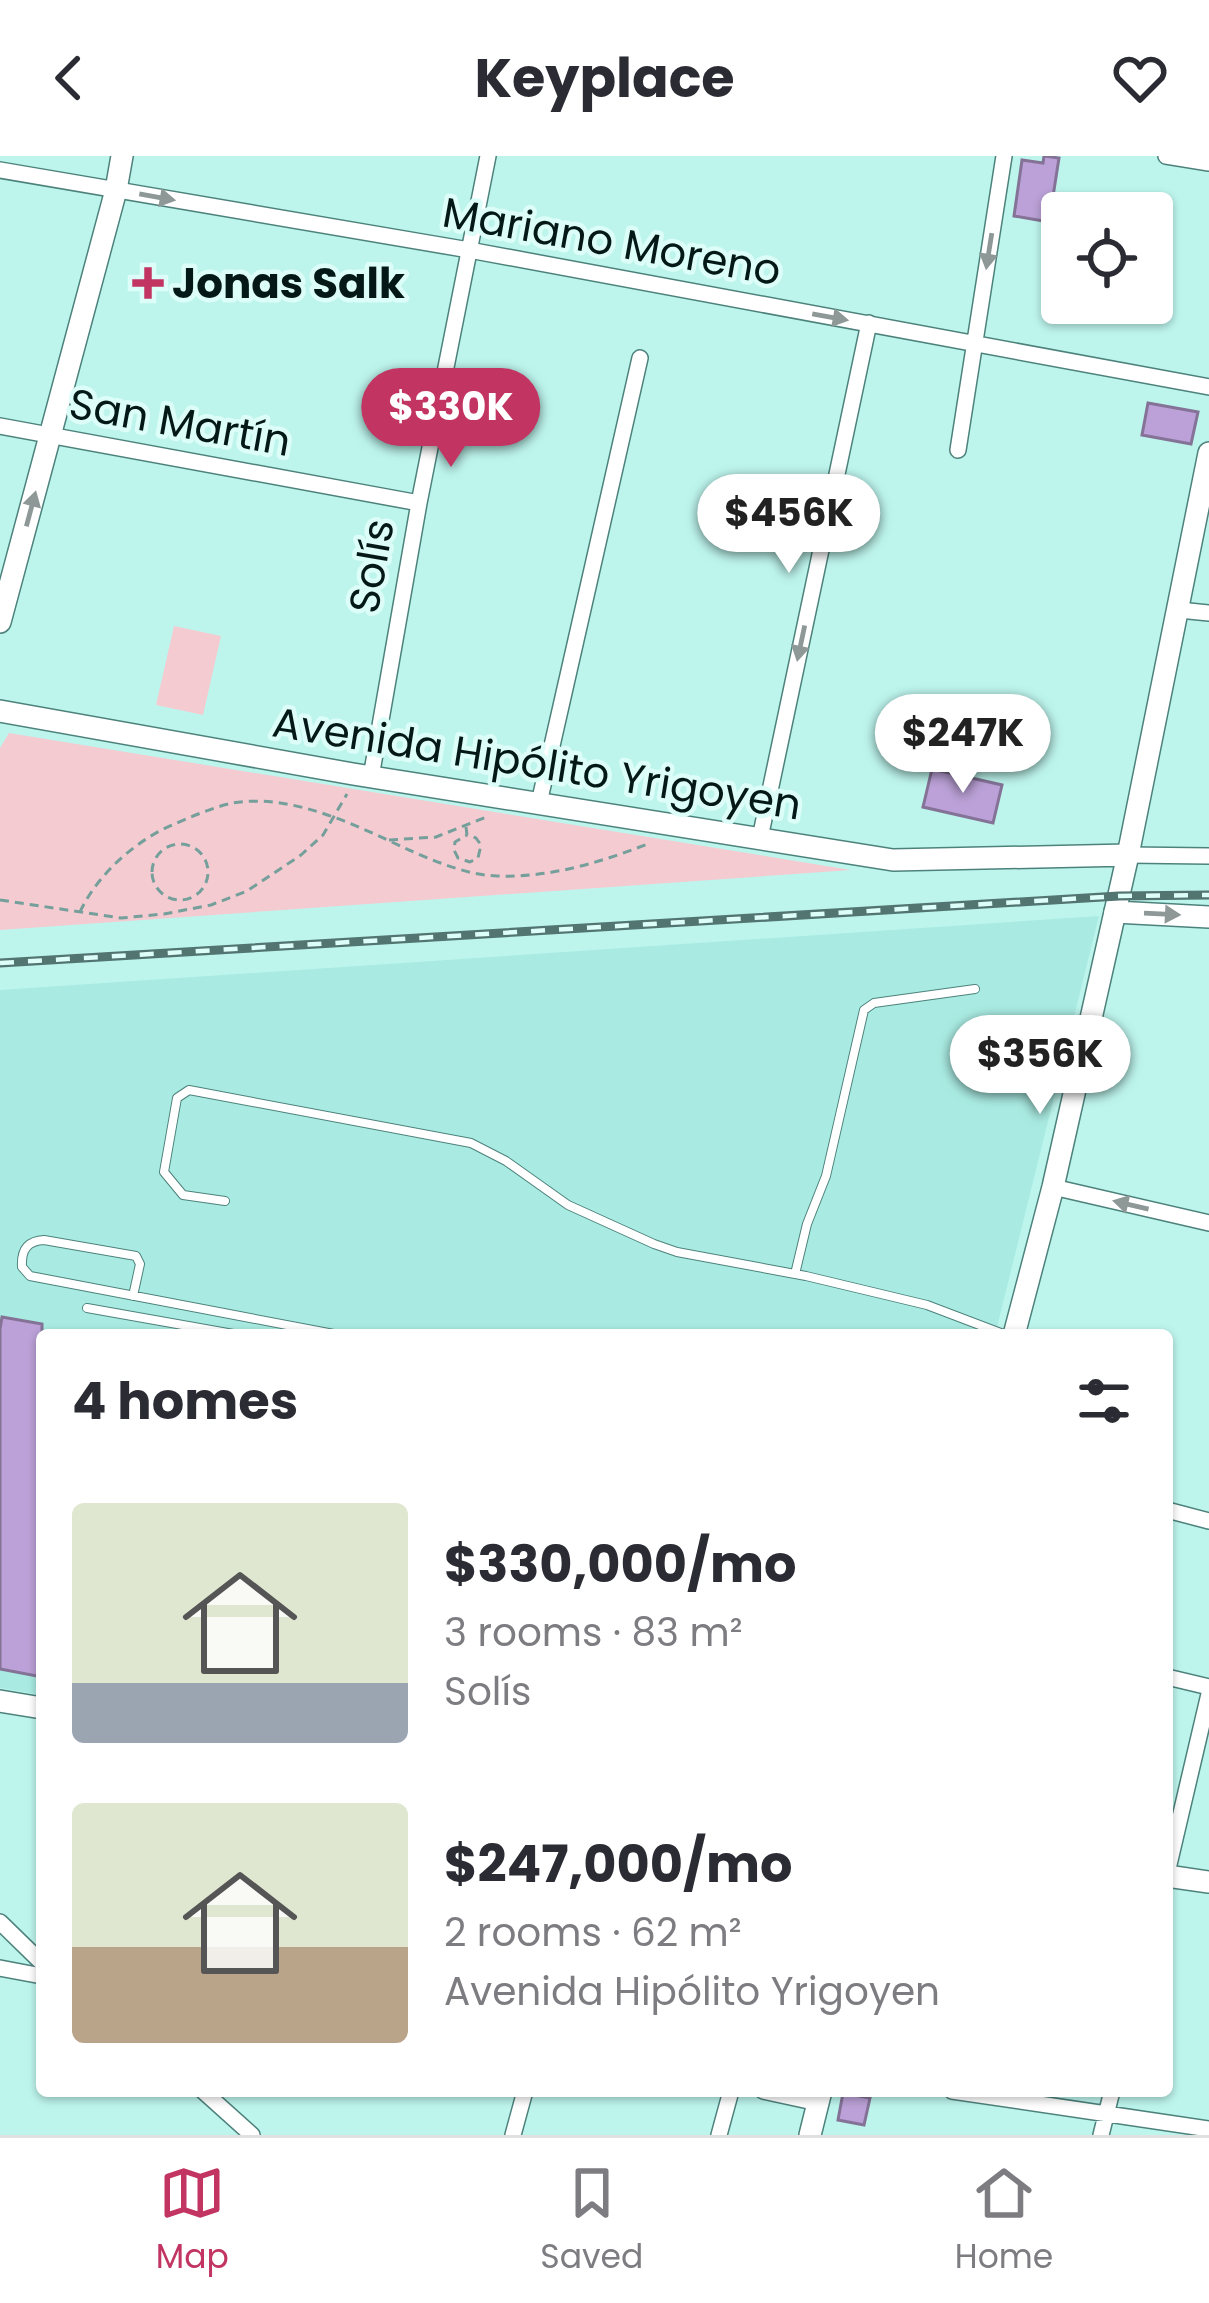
<!DOCTYPE html>
<meta charset="utf-8">
<style>
:root{--surface:#fff;--page:#f2f2f3;--text:#2b2b33;--muted:#7c7c81;--line:#e1e1e2;--accent:#c23462}
body{margin:0;font-family:Poppins,sans-serif;background:var(--page);color:var(--text);height:100vh;display:flex;flex-direction:column;font-size:45px;white-space:nowrap}
*{box-sizing:border-box;margin:0}
p{font-size:39px;color:var(--muted)}
.icon{flex:none;width:66px;height:66px;fill:none;stroke:currentColor;stroke-width:2;stroke-linecap:round;stroke-linejoin:round}
.map{position:relative;flex:1;overflow:hidden}
.details{position:absolute;left:36px;top:1173px;width:1137px;height:768px;display:flex;flex-direction:column;background:var(--surface);border-radius:12px;box-shadow:0 3px 9px #0004}
.details>*{flex:none}
.controls{position:absolute;left:1041px;top:36px;display:grid;gap:24px}
.controls a{display:grid;place-items:center;width:132px;height:132px;border-radius:12px;background:var(--surface);box-shadow:0 3px 9px #0004;font-size:60px}
.price{position:absolute;translate:-50% -102px;padding:0 27px;border-radius:42px;background:#fff;color:#222;font-size:39px;line-height:78px;filter:drop-shadow(0 3px 6px #0008)}
.price::after{content:'';position:absolute;left:50%;top:72px;width:36px;height:27px;margin-left:-18px;background:inherit;clip-path:polygon(0 0,100% 0,50% 100%)}
.price.on{background:var(--accent);color:#fff}
ul{padding:0;list-style:none}
li{display:flex;align-items:center;gap:36px;height:300px;padding:0 36px}
li span{display:grid;place-items:center;flex:none;width:336px;height:240px;border-radius:12px;color:#555}
li>.icon{margin-inline-start:auto}
span .icon{width:144px;height:144px;fill:#fffc;stroke-width:1}
li b{font-size:51px}
h2{display:flex;justify-content:space-between;align-items:center;height:144px;padding:0 36px;font-size:51px}
header{display:flex;justify-content:space-between;align-items:center;height:156px;padding:0 36px;background:var(--surface);font-size:54px;font-weight:700}
.tabs{display:flex;justify-content:space-around;align-items:center;height:168px;border-top:3px solid var(--line);background:var(--surface);font-size:33px;color:var(--muted)}
.tabs a{display:grid;justify-items:center;gap:6px}
.tabs .on{color:var(--accent)}
.map>svg:first-child{display:block}
.built{fill:#a9ebe2}
.green{fill:#f5cbd2}
.building{fill:#bba1d7;stroke:#847397;stroke-width:3}
.lines{fill:none;stroke-linecap:round;stroke-linejoin:round}
.service-casing{stroke:#4d827c;stroke-width:10}
.minor-casing{stroke:#4d827c;stroke-width:18}
.tertiary-casing{stroke:#4d827c;stroke-width:24}
.secondary-casing{stroke:#4d827c;stroke-width:24}
.path{stroke:#759f9a;stroke-width:3;stroke-dasharray:9 6;stroke-linecap:butt}
.service{stroke:#fff;stroke-width:8}
.minor{stroke:#fff;stroke-width:15}
.tertiary{stroke:#fff;stroke-width:21}
.secondary{stroke:#fff;stroke-width:21}
.rail-casing{stroke:#527571;stroke-width:9}
.rail{stroke:#dcfdf8;stroke-width:4.5;stroke-dasharray:14;stroke-linecap:butt}
.oneway{fill:#8e9897}
.poi-dot{fill:#c23462;stroke:#dcfdf8;stroke-width:4.5}
.labels{text-anchor:middle;stroke-width:9;stroke-linejoin:round;paint-order:stroke}
.street-label{font-size:42px;fill:#041917;stroke:#dcfdf8}
.poi-label{font-size:42px;font-weight:bold;fill:#041917;stroke:#dcfdf8;text-anchor:start}
</style>
<header><svg class="icon" aria-label="back" viewBox="0 0 24 24"><path d="M15 5l-7 7 7 7"/></svg>Keyplace<svg class="icon" aria-label="heart" viewBox="0 0 24 24"><path d="M12 20l-8-8c-3-5 5-10 8-4 3-6 11-1 8 4z"/></svg></header>
<div class="map">
<svg width="1209" height="1979" viewBox="0 0 1209 1979">
<rect width="100%" height="100%" fill="#bdf5ed"/>
<!-- built -->
<path class="built" d="M1099,760l-104,419h-953v360l-42,-7v-698z"/>
<!-- green -->
<path class="green" d="M174,470l47,10 -18,79 -47,-10z
M9,577l842,137 -851,60v-182z"/>
<!-- building -->
<path class="building" d="M1044,0l15,2 -10,64 -35,-6 8,-56 21,3z
M1148,247l50,9 -7,32 -49,-9z
M932,613l70,16 -9,38 -70,-16z
M2,1161l40,7v353l-42,-8v-340z
M843,1937l27,5 -6,27 -26,-5z"/>
<g class="lines">
<!-- service casing -->
<g class="service-casing">
<path id="service" d="M225,1045l-42,-6 -19,-23 13,-74 12,-8 282,53 35,18 62,44 86,39 23,8 129,24 121,29 79,30
M795,1118l12,-50 19,-48 38,-166 10,-7 101,-14
M133,1140l7,-32 -4,-8 -92,-16c-17,1 -23,10 -22,27l8,9 309,59
M87,1152l152,27"/>
</g>
<!-- minor casing -->
<g class="minor-casing">
<path id="minor" d="M1166,0l43,7
M0,14l469,80 740,137
M0,270l419,77
M958,294l46,-294
M1179,454l30,3
M371,621l48,-274 69,-347
M539,647l101,-445
M760,682l109,-515
M1128,699l81,1
M1053,1031l156,36
M1167,1354l42,11
M1167,1521l42,10
M1167,1717l42,-179
M0,1766l42,41
M0,1812l42,8
M203,1935l49,44
M763,1935l55,12
M952,1935l257,38
M513,1979l12,-44
M719,1979l12,-44
M1101,1979l11,-44"/>
</g>
<!-- tertiary casing -->
<g class="tertiary-casing">
<path id="tertiary" d="M1128,699l81,-402
M1014,1179l39,-148 62,-275
M810,1979l11,-44"/>
</g>
<!-- secondary casing -->
<g class="secondary-casing">
<path id="secondary" d="M0,466l116,-432 6,-34
M0,555l353,63 540,86 235,-5 -13,57 94,5
M0,1545l42,7
M1167,1720l42,6"/>
</g>
<!-- path -->
<path class="path" d="M466,671l1,8 9,3 5,7 -3,13 -8,4 -12,-4 -4,-8 1,-8 12,-7
M389,684l47,-3 53,-21
M152 716a28 28 0 1 1 56 0a28 28 0 1 1-56 0Z
M0,744l121,18 43,-4 47,-9 36,-14 54,-36 22,-20 24,-41
M80,756c17,-37 55,-71 92,-87 19,-8 41,-18 61,-22 60,-10 124,23 176,47 28,12 58,25 88,26 53,2 105,-14 153,-33"/>
<!-- service -->
<use href="#service" class="service"/>
<!-- minor -->
<use href="#minor" class="minor"/>
<!-- tertiary -->
<use href="#tertiary" class="tertiary"/>
<!-- secondary -->
<use href="#secondary" class="secondary"/>
<!-- rail casing -->
<g class="rail-casing">
<path id="rail" d="M0,807l1119,-67 90,-1"/>
</g>
<!-- rail -->
<use href="#rail" class="rail"/>
</g>
<!-- one-way arrows -->
<defs><path id="oneway-solid" d="M-6-.8H1V-3.2L6.5 0L1 3.2V.8H-6Z" transform="scale(3)"/></defs>
<g class="oneway">
<use href="#oneway-solid" transform="translate(157 41) rotate(10)"/>
<use href="#oneway-solid" transform="translate(989 95) rotate(99)"/>
<use href="#oneway-solid" transform="translate(830 161) rotate(10)"/>
<use href="#oneway-solid" transform="translate(31 353) rotate(-75)"/>
<use href="#oneway-solid" transform="translate(801 487) rotate(102)"/>
<use href="#oneway-solid" transform="translate(1162 758) rotate(3)"/>
<use href="#oneway-solid" transform="translate(1131 1049) rotate(-167)"/>
</g>
<!-- markers -->
<path class="poi-dot" d="M142 109h12v12h12v12h-12v12h-12v-12h-12v-12h12z"/>
<g class="labels">
<!-- street labels -->
<g class="street-label">
<text transform="translate(612 85) rotate(10)" y="15">Mariano Moreno</text>
<text transform="translate(180 266) rotate(10)" y="15">San Martín</text>
<text transform="translate(371 410) rotate(-80)" y="15">Solís</text>
<text transform="translate(537 607) rotate(9)" y="15">Avenida Hipólito Yrigoyen</text>
</g>
<!-- poi labels -->
<g class="poi-label">
<text x="172" y="142">Jonas Salk</text>
</g>
</g>
</svg>
<div class="controls">
<a><svg class="icon" aria-label="locate" viewBox="0 0 24 24"><circle cx="12" cy="12" r="6"/><path d="M12 2v4M12 18v4M2 12h4M18 12h4"/></svg></a>
</div>
<b class="price on" style="left:451px;top:314px">$330K</b>
<b class="price" style="left:789px;top:420px">$456K</b>
<b class="price" style="left:963px;top:640px">$247K</b>
<b class="price" style="left:1040px;top:961px">$356K</b>
<section class="details">
<h2>4 homes<svg class="icon" aria-label="filters" viewBox="0 0 24 24"><path d="M4 7h16M4 17h16"/><circle cx="9" cy="7" r="2"/><circle cx="15" cy="17" r="2"/></svg></h2>
<ul>
<li><span style="background:linear-gradient(#dfe7d0 75%,#9aa5b1 0)"><svg class="icon" aria-label="home" viewBox="0 0 24 24"><path d="M3 11l9-7 9 7M6 9v11h12V9"/></svg></span><div><b>$330,000/mo</b><p>3 rooms · 83 m²</p><p>Solís</p></div></li>
<li><span style="background:linear-gradient(#dfe7d0 60%,#b9a48a 0)"><svg class="icon" aria-label="home" viewBox="0 0 24 24"><path d="M3 11l9-7 9 7M6 9v11h12V9"/></svg></span><div><b>$247,000/mo</b><p>2 rooms · 62 m²</p><p>Avenida Hipólito Yrigoyen</p></div></li>
</ul>
</section>
</div>
<nav class="tabs">
<a class="on"><svg class="icon" aria-label="map" viewBox="0 0 24 24"><path d="M3 6l6-2 6 2 6-2v14l-6 2-6-2-6 2zM9 4v14M15 6v14"/></svg>Map</a>
<a><svg class="icon" aria-label="saved" viewBox="0 0 24 24"><path d="M7 4h10v16l-5-4-5 4z"/></svg>Saved</a>
<a><svg class="icon" aria-label="home" viewBox="0 0 24 24"><path d="M3 11l9-7 9 7M6 9v11h12V9"/></svg>Home</a>
</nav>
